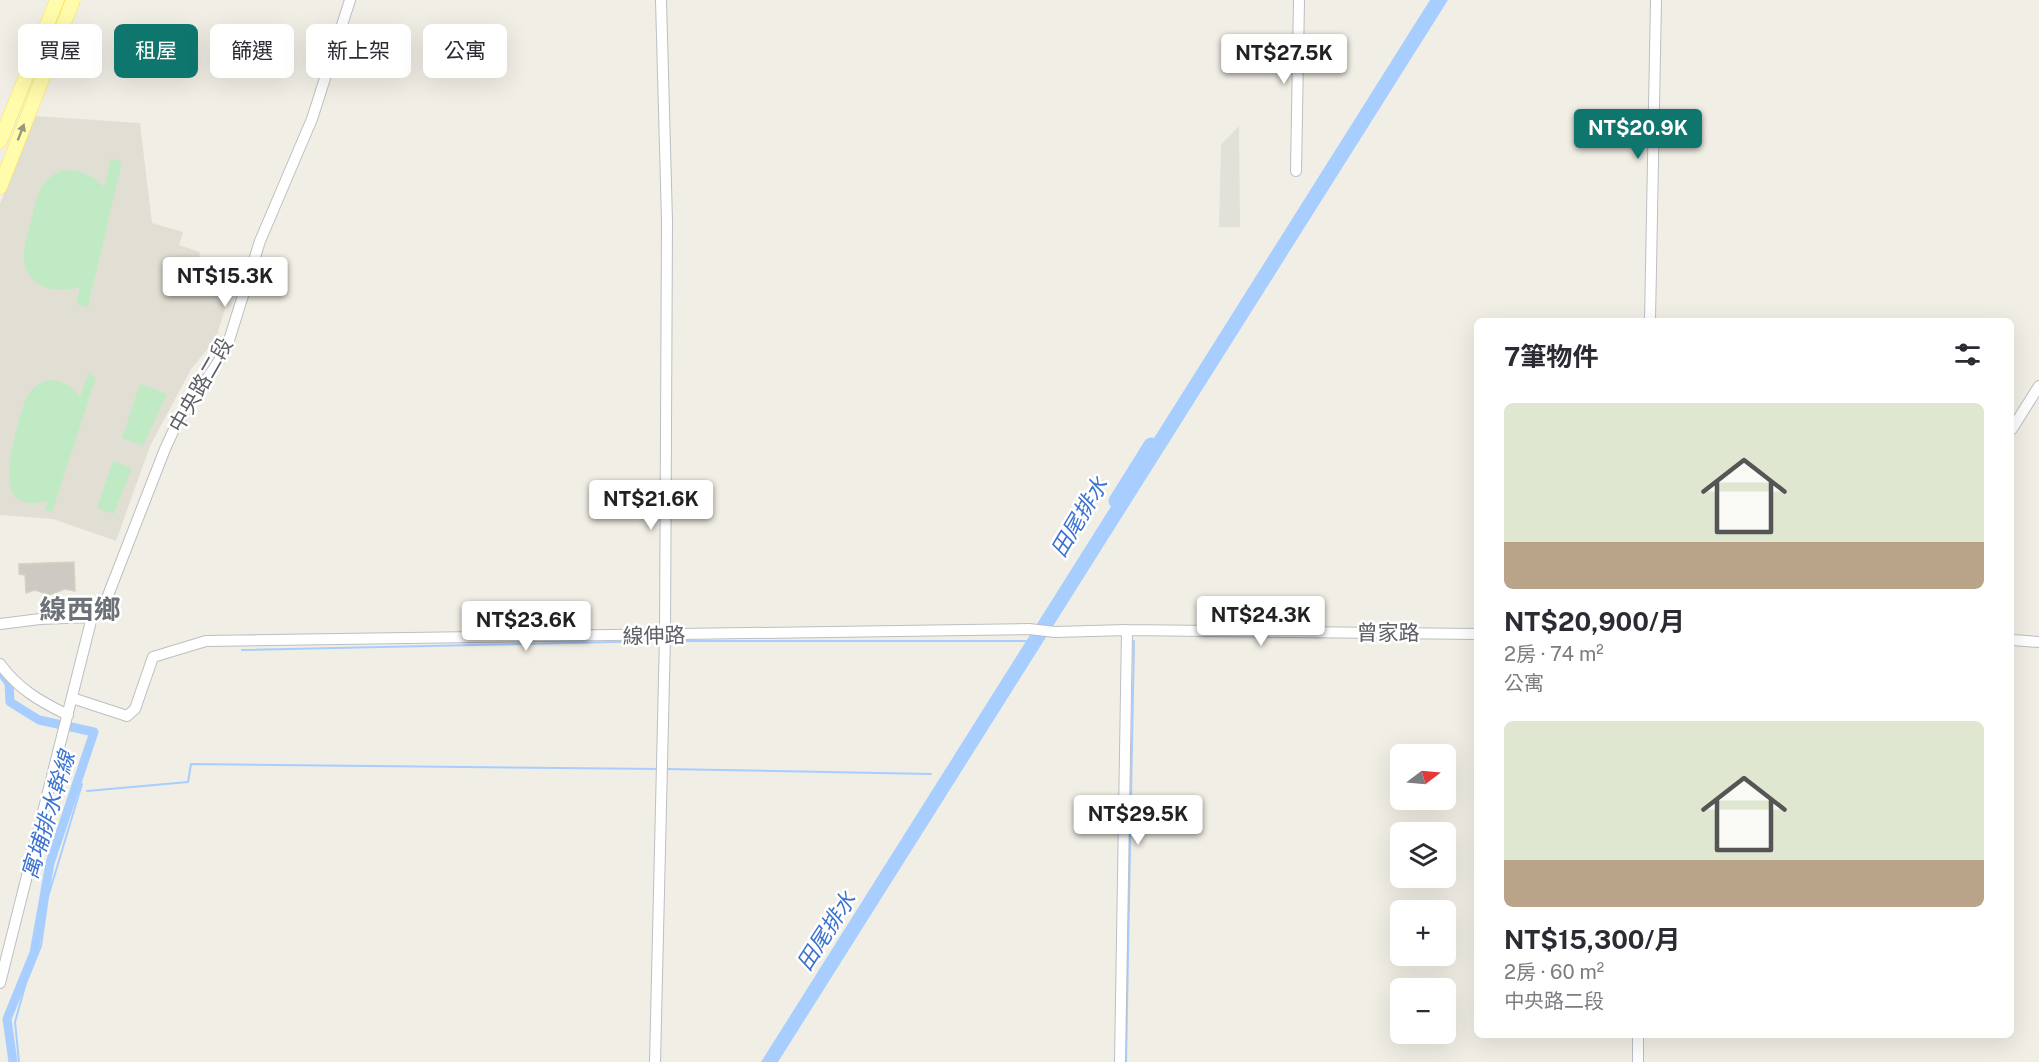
<!DOCTYPE html>
<html lang="zh-TW">
<meta charset="utf-8">
<style>
:root{--surface:#fff;--page:#f2f2f3;--text:#2b2b33;--muted:#7c7c81;--accent:#0f766e}
body{margin:0;font-family:"Public Sans","Noto Sans TC",sans-serif;background:var(--page);color:var(--text);height:100vh;display:flex;flex-direction:column;font-size:22px;white-space:nowrap}
*{box-sizing:border-box;margin:0}
p{font-size:20px;color:var(--muted)}
.icon{flex:none;width:33px;height:33px;fill:none;stroke:currentColor;stroke-width:2;stroke-linecap:round;stroke-linejoin:round}
.map{position:relative;flex:1;overflow:hidden}
.drawer{position:absolute;left:1474px;top:318px;width:540px;height:720px;display:flex;flex-direction:column;background:var(--surface);border-radius:9px;box-shadow:0 6px 24px #0002}
.drawer>*{flex:none}
.banner{position:absolute;left:18px;top:24px;width:570px;height:54px;display:flex;gap:12px}
.needle{width:39px;rotate:74deg}
.tools{position:absolute;left:1390px;top:744px;display:grid;gap:12px}
.tools a{display:grid;place-items:center;width:66px;height:66px;border-radius:9px;background:var(--surface);box-shadow:0 6px 24px #0002;font-size:30px}
.price{position:absolute;translate:-50% -51px;padding:0 14px;border-radius:6px;background:#fff;color:#222;font-size:20px;line-height:39px;filter:drop-shadow(0 2px 3px #0008)}
.price::after{content:'';position:absolute;left:50%;top:36px;width:18px;height:14px;margin-left:-9px;background:inherit;clip-path:polygon(0 0,100% 0,50% 100%)}
.price.current{background:var(--accent);color:#fff}
ul{padding:0;list-style:none}
li{display:grid;align-content:center;gap:12px;height:318px;padding:0 30px}
li span{display:grid;place-items:center;height:186px;border-radius:9px;color:#555}
li>.icon{margin-inline-start:auto}
span .icon{width:108px;height:108px;fill:#fffc;stroke-width:1}
li b{font-size:26px}
h2{display:flex;justify-content:space-between;align-items:center;height:72px;padding:0 30px;font-size:26px}
.tag{padding:0 21px;border-radius:9px;background:var(--surface);box-shadow:0 6px 24px #0002;font-size:21px;line-height:54px}
.tag.current{background:var(--accent);color:#fff}
.map>svg:first-child{display:block}
.industrial{fill:#e1e1d9}
.education{fill:#e1dfd4}
.green{fill:#bfeac4}
.water{fill:#a7ceff}
.lines{fill:none;stroke-linecap:round;stroke-linejoin:round}
.stream{stroke:#a7ceff;stroke-width:2}
.canal{stroke:#a7ceff;stroke-width:9}
.river{stroke:#a7ceff;stroke-width:15}
.building{fill:#cccac2;stroke:#d6d2c2;stroke-width:1.5}
.minor-casing{stroke:#bdbec5;stroke-width:12}
.major-casing{stroke:#ffe350;stroke-width:15}
.minor{stroke:#fff;stroke-width:10}
.major{stroke:#fffcac;stroke-width:14}
.oneway{fill:#96977f}
.labels{text-anchor:middle;stroke-width:5;stroke-linejoin:round;paint-order:stroke}
.street-label{font-size:21px;fill:#5d6067;stroke:#fff}
.water-label{font-size:22px;font-style:italic;fill:#3c72d0;stroke:#fff}
.district-label{font-size:27px;font-weight:bold;fill:#6d7279;stroke:#fff}
</style>
<div class="map">
<svg width="2039" height="1062" viewBox="0 0 2039 1062">
<rect width="100%" height="100%" fill="#f1efe5"/>
<!-- industrial -->
<path class="industrial" d="M1239,126l1,101h-21l2,-82z"/>
<!-- education -->
<path class="education" d="M35,116l105,7 12,100 31,9 -4,13 21,7 -3,23 35,10 -16,54 -25,30 -41,77 -34,95 -63,-22 -53,-4v-311z"/>
<!-- green -->
<path class="green" d="M111,159l11,3 -34,145 -12,-3 4,-17c-23,7 -54,2 -56,-29 -1,-12 4,-24 7,-36 3,-12 4,-25 11,-35 16,-27 45,-17 62,0z
M88,374l8,3 -44,135 -7,-2 3,-10c-12,4 -21,5 -32,-2 -16,-18 1,-74 10,-100 15,-25 37,-22 54,-1z
M140,384l27,10 -24,52 -21,-8z
M113,461l19,7 -18,46 -17,-6z"/>
<!-- water -->
<path class="water" d="M1430,0h18l-670,1062h-17z"/>
<g class="lines">
<!-- stream -->
<path class="stream" d="M668,641h360
M242,650l420,-9
M665,769l266,5
M87,791l101,-9 3,-18 469,5
M19,1062l-4,-40 11,-39 15,-37 7,-49 34,-113
M1126,1062l8,-421"/>
<!-- canal -->
<path class="canal" d="M0,671l9,12 1,19 29,18 55,12 -44,131 -16,90 -27,66 6,43"/>
<!-- river -->
<path class="river" d="M1116,501l35,-56"/>
</g>
<!-- building -->
<path class="building" d="M74,562l1,29 -10,-2 -16,6 -14,-5 -9,3 -1,-18 -6,-1v-10z"/>
<g class="lines">
<!-- minor casing -->
<g class="minor-casing">
<path id="minor" d="M1296,171l3,-171
M1650,321l6,-321
M2012,429l27,-43
M0,624l40,-5 52,-2
M2012,640l27,2
M0,664c18,25 41,38 68,51
M72,698l55,18 8,-7 18,-52 53,-16 823,-12 26,3 72,-2 351,4
M0,983l92,-366 13,-14 60,-154 11,-24 50,-75 34,-109 52,-122 38,-119
M655,1062l10,-426 2,-415 -6,-221
M1120,1062l7,-432
M1638,1062v-27"/>
</g>
<!-- major casing -->
<g class="major-casing">
<path id="major" d="M0,141l57,-141
M0,187l73,-187"/>
</g>
<!-- minor -->
<use href="#minor" class="minor"/>
<!-- major -->
<use href="#major" class="major"/>
</g>
<!-- one-way arrows -->
<defs><path id="oneway-solid" d="M-6-.8H1V-3.2L6.5 0L1 3.2V.8H-6Z" transform="scale(1.5)"/></defs>
<use class="oneway" href="#oneway-solid" transform="translate(21 132) rotate(-69)"/>
<g class="labels">
<!-- street labels -->
<g class="street-label">
<text transform="translate(201 385) rotate(-60)" y="7">中央路二段</text>
<text x="1388" y="640">曾家路</text>
<text transform="translate(654 636) rotate(-1)" y="7">線伸路</text>
</g>
<!-- water labels -->
<g class="water-label">
<text transform="translate(1079 517) rotate(-59)" y="8">田尾排水</text>
<text transform="translate(48 815) rotate(-73)" y="8">寓埔排水幹線</text>
<text transform="translate(826 931) rotate(-57)" y="8">田尾排水</text>
</g>
<!-- district labels -->
<g class="district-label">
<text x="80" y="619">線西鄉</text>
</g>
</g>
</svg>
<div class="tools">
<a><svg class="needle" viewBox="-14 -14 28 28"><path d="M0-13l5 13h-10z" fill="#e53935"/><path d="M0 13l5-13h-10z" fill="#7c7c81"/></svg></a>
<a><svg class="icon" aria-label="layers" viewBox="0 0 24 24"><path d="M12 4l9 5-9 5-9-5zM3 14l9 5 9-5"/></svg></a>
<a>+</a>
<a>−</a>
</div>
<b class="price" style="left:1284px;top:85px">NT$27.5K</b>
<b class="price current" style="left:1638px;top:160px">NT$20.9K</b>
<b class="price" style="left:225px;top:308px">NT$15.3K</b>
<b class="price" style="left:651px;top:531px">NT$21.6K</b>
<b class="price" style="left:1261px;top:647px">NT$24.3K</b>
<b class="price" style="left:526px;top:652px">NT$23.6K</b>
<b class="price" style="left:1138px;top:846px">NT$29.5K</b>
<div class="banner">
<a class="tag">買屋</a>
<a class="tag current">租屋</a>
<a class="tag">篩選</a>
<a class="tag">新上架</a>
<a class="tag">公寓</a>
</div>
<section class="drawer">
<h2>7筆物件<svg class="icon" aria-label="filters" viewBox="0 0 24 24"><path d="M4 7h16M4 17h16"/><circle cx="9" cy="7" r="2"/><circle cx="15" cy="17" r="2"/></svg></h2>
<ul>
<li><span style="background:linear-gradient(#dfe7d0 75%,#b9a48a 0)"><svg class="icon" aria-label="home" viewBox="0 0 24 24"><path d="M3 11l9-7 9 7M6 9v11h12V9"/></svg></span><div><b>NT$20,900/月</b><p>2房 · 74 m²</p><p>公寓</p></div></li>
<li><span style="background:linear-gradient(#dfe7d0 75%,#b9a48a 0)"><svg class="icon" aria-label="home" viewBox="0 0 24 24"><path d="M3 11l9-7 9 7M6 9v11h12V9"/></svg></span><div><b>NT$15,300/月</b><p>2房 · 60 m²</p><p>中央路二段</p></div></li>
</ul>
</section>
</div>
